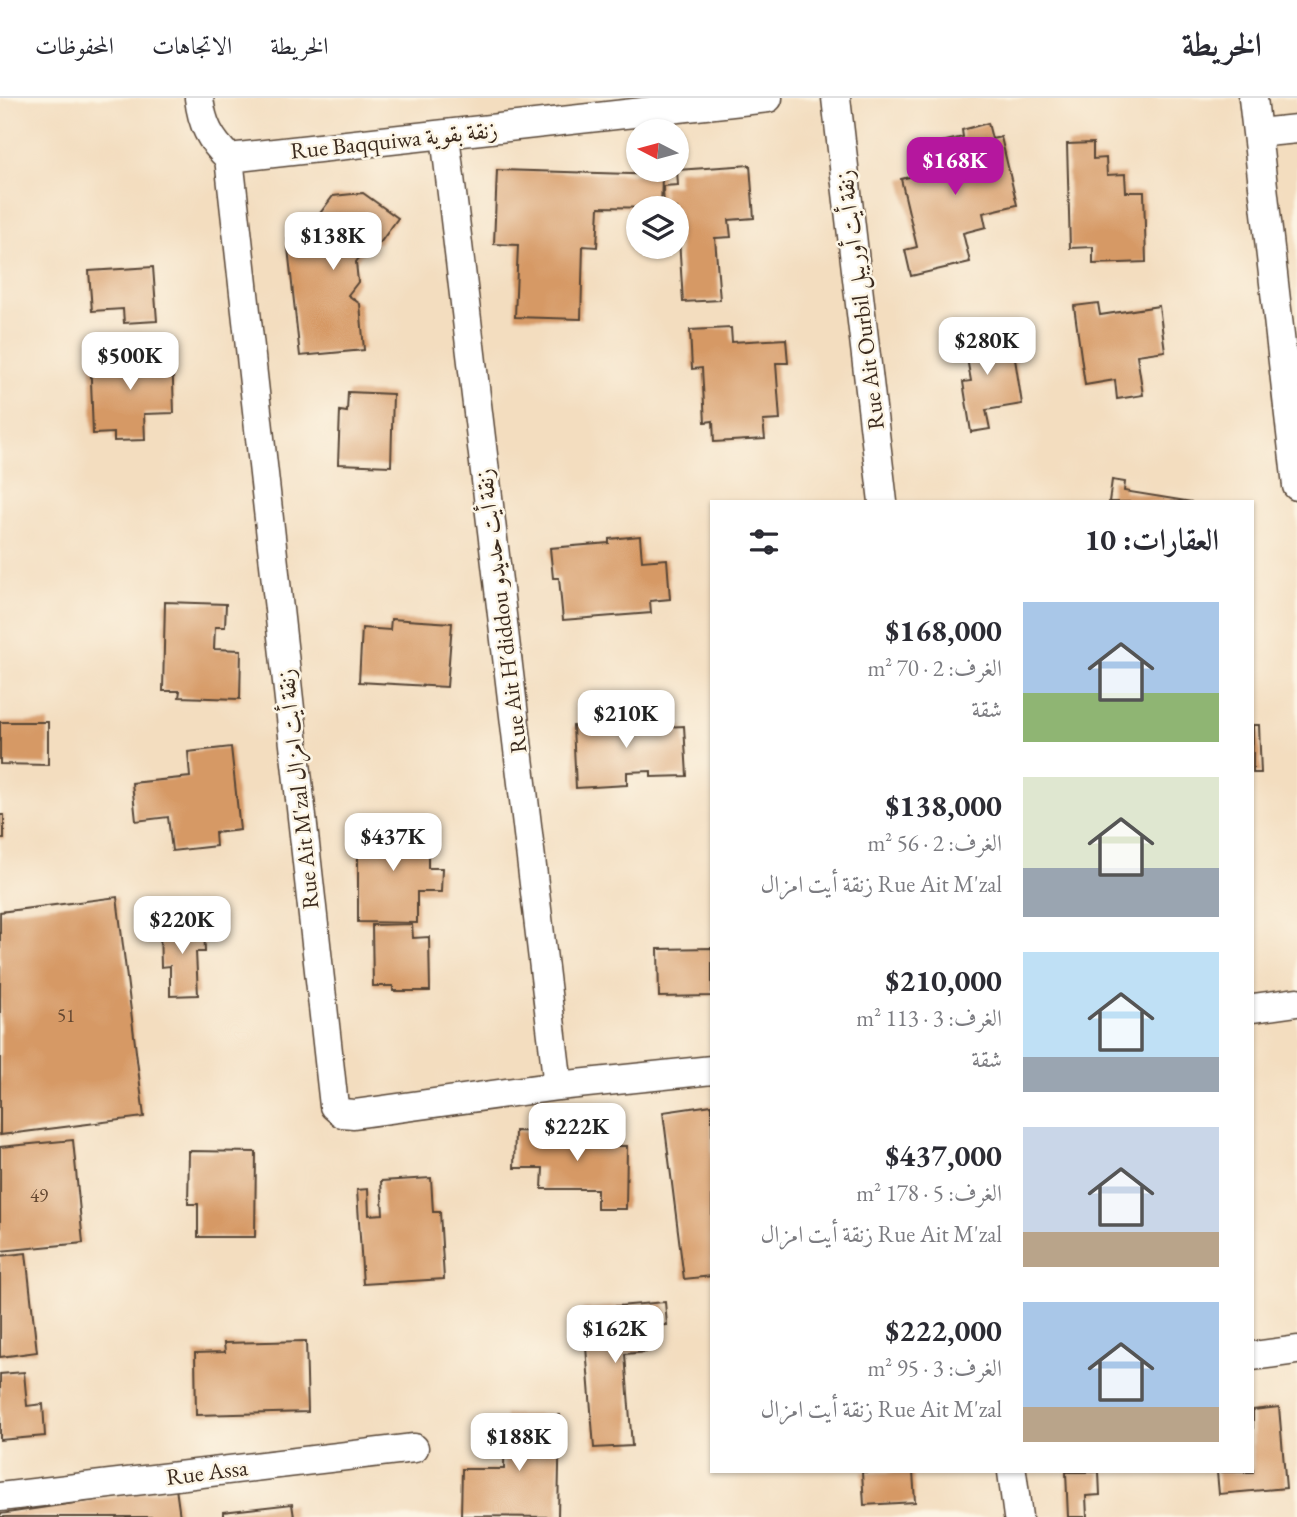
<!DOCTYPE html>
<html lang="ar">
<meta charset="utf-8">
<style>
:root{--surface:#fff;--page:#f7f7f7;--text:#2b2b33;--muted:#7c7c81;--line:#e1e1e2;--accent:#b5179e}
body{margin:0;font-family:"EB Garamond",Amiri,serif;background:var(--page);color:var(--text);direction:rtl;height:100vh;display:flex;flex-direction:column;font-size:26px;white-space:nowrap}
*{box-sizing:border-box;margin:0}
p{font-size:23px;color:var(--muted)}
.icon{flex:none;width:38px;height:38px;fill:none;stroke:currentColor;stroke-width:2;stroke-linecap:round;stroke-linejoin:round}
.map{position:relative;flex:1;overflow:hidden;direction:ltr}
.side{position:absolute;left:710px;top:402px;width:544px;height:973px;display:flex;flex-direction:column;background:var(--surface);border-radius:0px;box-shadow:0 2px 5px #0004;direction:rtl}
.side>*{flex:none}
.needle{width:46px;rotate:276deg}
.controls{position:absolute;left:626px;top:21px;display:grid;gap:14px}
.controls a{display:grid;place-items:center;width:63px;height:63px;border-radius:50%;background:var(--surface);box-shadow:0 2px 5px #0004;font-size:35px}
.price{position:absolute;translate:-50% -60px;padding:0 16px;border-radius:14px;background:#fff;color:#222;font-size:23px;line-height:46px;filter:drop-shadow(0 2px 4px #0008)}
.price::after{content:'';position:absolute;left:50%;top:42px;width:21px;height:16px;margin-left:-10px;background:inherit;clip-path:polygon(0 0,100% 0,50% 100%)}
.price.current{background:var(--accent);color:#fff}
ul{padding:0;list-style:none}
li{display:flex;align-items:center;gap:21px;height:175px;padding:0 35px}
li span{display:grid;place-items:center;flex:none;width:196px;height:140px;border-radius:0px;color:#555}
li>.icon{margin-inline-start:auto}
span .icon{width:84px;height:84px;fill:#fffc;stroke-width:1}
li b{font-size:30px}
h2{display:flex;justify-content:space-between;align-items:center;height:84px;padding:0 35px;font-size:30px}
header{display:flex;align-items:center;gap:42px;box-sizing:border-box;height:98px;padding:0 35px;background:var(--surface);border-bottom:2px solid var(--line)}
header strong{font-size:33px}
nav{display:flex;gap:38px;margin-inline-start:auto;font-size:24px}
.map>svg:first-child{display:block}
.building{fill:#d69965}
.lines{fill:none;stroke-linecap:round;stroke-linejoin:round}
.minor-casing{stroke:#574536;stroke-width:31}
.minor{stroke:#fff;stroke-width:28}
.labels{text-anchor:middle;stroke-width:5;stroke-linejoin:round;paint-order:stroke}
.number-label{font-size:19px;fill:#624630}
.street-label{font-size:23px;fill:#3b2a1e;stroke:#fcf5e5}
</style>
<header>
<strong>الخريطة</strong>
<nav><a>الخريطة</a><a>الاتجاهات</a><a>المحفوظات</a></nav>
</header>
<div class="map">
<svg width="1297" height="1419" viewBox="0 0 1297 1419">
<rect width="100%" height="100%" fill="#fcf5e5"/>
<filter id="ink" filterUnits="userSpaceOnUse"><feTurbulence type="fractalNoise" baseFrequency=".0143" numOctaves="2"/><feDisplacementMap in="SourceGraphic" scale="14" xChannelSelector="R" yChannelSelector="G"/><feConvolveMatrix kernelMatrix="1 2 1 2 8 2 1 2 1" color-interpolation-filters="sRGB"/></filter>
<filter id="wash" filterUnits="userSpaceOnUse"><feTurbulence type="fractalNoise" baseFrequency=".00686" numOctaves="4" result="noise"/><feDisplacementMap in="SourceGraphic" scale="28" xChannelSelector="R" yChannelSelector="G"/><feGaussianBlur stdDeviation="1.57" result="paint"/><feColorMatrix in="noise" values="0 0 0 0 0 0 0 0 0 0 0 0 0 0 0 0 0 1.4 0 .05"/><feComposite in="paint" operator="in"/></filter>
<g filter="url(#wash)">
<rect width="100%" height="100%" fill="#f3ddbf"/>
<g id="blocks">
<!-- building -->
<path class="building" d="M988,25l4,16 9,-2 16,68 -34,8 3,14 -23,6 7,29 -59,14 -6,-26 12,-3 -16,-68 25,-6 -6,-26 43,-10 -1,-7z
M1093,45v16l13,-1 1,17 18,-1 1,18h18l2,70 -53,2v-17l-23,1 -3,-104z
M750,67l4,53 -25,2 2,17 -16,1 5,62 -37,2 -6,-94h-13l-1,-22 15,-1 -1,-15z
M497,72l165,5 -1,33 -62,-1 -2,40 -14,-1 -2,73 -66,-2 3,-72 -24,-1z
M363,95l35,25 -18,25 -11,1 -13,18 2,20 -10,13 12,9 4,46 -64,6 -13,-117 16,-22 9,7 21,-28z
M153,169l4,54 -33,2 -1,-14 -31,2 -3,-40z
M1098,205l2,12 59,-9 6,45 -28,4 6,40 -26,4 -2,-19 -30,5 -11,-79z
M979,227l4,26 30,-5 9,58 -36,6 4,19 -19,3 -8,-50 8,-1 -5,-29 -10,2 -4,-25z
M731,230l1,14 54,-3 2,24h-12l4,57 -17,1 2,18 -51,3 -1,-21 -8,1 -3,-54 -10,1 -2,-39z
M172,253l2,62 -30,1 1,26 -31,1v-8l-21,1 -3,-80z
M348,294l45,2 -2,72 -53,-2 2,-53 7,1z
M1112,382l13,2 -1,9 68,11h-83z
M640,438l2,25 25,-2 3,40 -20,2 1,12 -88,7 -4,-42h-6l-3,-30 59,-5v-4z
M165,504l61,2 -1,23h-10l-1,22 27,1 -1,49 -61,-2 1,-6h-17z
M391,521l61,4 -5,64 -88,-5 3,-54 28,2z
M642,612l1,18 41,-2 3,50 -36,1v-6l-24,1v13l-51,3 -3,-62 28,-1 -1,-13z
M0,624h48v43l-48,-1z
M1253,627h6l2,48h-8z
M231,649l9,83 -25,3 1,13 -44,5 -4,-34 -32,4 -4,-38 58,-6 -2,-25z
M0,717h4v24h-4z
M378,721h39v31h11v18h14l-1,24h-24v31l-59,-1v-92h20z
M117,799l27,220 -144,18v-223z
M204,826l1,28h-9l2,43 -28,1v-30l-9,1 -1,-41z
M412,826l1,14 16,-1 1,54h-37v-5h-20l-1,-61z
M712,850v48l-53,1 -1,-48z
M712,1007v171l-28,3 -21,-167z
M515,1033l100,2 -1,13h13l-1,63h-29v-20h-55l1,-21h-29z
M73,1042l10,103 -83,8v-104z
M189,1053l67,1 -1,85h-57v-33h-10z
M431,1080l2,34h7l4,67 -81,5 -6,-94 11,-1 1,26 14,-1 -2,-33z
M26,1155l11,99 -37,5v-101z
M665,1204l2,23 -23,1 2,26 -21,2 7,92 -38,2 -11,-139z
M306,1243l2,71 -112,3 -1,-62 30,-1 -1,-9z
M24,1274l3,34 16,-2 2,32 -45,4v-66z
M1279,1309l7,81 -67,6 -2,-22h36v-62z
M505,1316l55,1 -2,102 -97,-1 1,-47h42z
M862,1374h51l2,30 -51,3z
M1066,1374h33l1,23 -14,1 1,21h-19z
M176,1390l4,29h-180v-3z
M292,1406l2,13h-71v-5z"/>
</g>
</g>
<g filter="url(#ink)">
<use href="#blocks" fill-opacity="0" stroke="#574536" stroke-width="2"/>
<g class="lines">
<!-- minor casing -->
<g class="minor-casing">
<path id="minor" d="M199,0c3,26 11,42 30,60l105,948 8,7 12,1 204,-28 154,-16
M836,0l47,404
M1253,0l44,388
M1257,35l40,-4
M445,37l113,951
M229,60l539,-60
M1253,910l44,-6
M1253,1258l44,-6
M1012,1374l6,45
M0,1399l414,-49"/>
</g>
<!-- minor -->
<use href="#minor" class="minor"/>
</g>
</g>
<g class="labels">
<!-- number labels -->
<g class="number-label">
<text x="66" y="924">51</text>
<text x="39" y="1104">49</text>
</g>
<!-- street labels -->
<g class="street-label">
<text transform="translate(394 42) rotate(-6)" y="8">Rue Baqquiwa زنقة بقوية</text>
<text transform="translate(860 202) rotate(-97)" y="8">Rue Ait Ourbil زنقة أيت أوريبل</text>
<text transform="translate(501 513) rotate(-97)" y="8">Rue Ait H´diddou زنقة أيت حديدو</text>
<text transform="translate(298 691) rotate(-96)" y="8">Rue Ait M'zal زنقة أيت امزال</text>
<text transform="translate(207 1374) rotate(-7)" y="8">Rue Assa</text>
</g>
</g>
</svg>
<div class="controls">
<a><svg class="needle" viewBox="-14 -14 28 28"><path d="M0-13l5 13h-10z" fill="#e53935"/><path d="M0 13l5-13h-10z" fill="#7c7c81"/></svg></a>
<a><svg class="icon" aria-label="layers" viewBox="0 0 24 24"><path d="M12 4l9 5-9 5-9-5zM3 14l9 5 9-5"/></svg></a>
</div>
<b class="price current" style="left:955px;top:99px">$168K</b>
<b class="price" style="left:333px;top:174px">$138K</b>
<b class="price" style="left:987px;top:279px">$280K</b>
<b class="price" style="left:130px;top:294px">$500K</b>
<b class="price" style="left:626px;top:652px">$210K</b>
<b class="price" style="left:393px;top:775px">$437K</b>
<b class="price" style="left:182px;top:858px">$220K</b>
<b class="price" style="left:577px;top:1065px">$222K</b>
<b class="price" style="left:615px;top:1267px">$162K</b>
<b class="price" style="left:519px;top:1375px">$188K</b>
<section class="side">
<h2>العقارات: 10<svg class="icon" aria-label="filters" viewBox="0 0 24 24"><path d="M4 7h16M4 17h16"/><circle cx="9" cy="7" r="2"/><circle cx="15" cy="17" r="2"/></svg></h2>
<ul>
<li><span style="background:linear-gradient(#a9c7e8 65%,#8fb573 0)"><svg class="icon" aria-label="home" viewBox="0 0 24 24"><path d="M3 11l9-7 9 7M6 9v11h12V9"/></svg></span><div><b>$168,000</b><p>الغرف: 2 · 70 m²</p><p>شقة</p></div></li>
<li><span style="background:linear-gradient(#dfe7d0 65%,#9aa5b1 0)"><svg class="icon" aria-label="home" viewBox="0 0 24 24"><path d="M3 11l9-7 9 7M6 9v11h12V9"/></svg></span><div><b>$138,000</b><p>الغرف: 2 · 56 m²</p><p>Rue Ait M'zal زنقة أيت امزال</p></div></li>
<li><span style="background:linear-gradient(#bfe0f5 75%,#9aa5b1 0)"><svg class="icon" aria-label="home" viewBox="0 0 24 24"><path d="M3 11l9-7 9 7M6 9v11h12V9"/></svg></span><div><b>$210,000</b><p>الغرف: 3 · 113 m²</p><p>شقة</p></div></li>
<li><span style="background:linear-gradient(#c9d6e8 75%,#b9a48a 0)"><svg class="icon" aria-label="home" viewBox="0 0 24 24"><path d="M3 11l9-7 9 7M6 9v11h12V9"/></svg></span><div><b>$437,000</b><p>الغرف: 5 · 178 m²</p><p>Rue Ait M'zal زنقة أيت امزال</p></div></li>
<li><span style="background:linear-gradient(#a9c7e8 75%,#b9a48a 0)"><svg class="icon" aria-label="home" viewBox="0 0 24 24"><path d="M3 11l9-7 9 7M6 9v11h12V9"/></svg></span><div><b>$222,000</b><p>الغرف: 3 · 95 m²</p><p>Rue Ait M'zal زنقة أيت امزال</p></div></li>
</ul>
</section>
</div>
